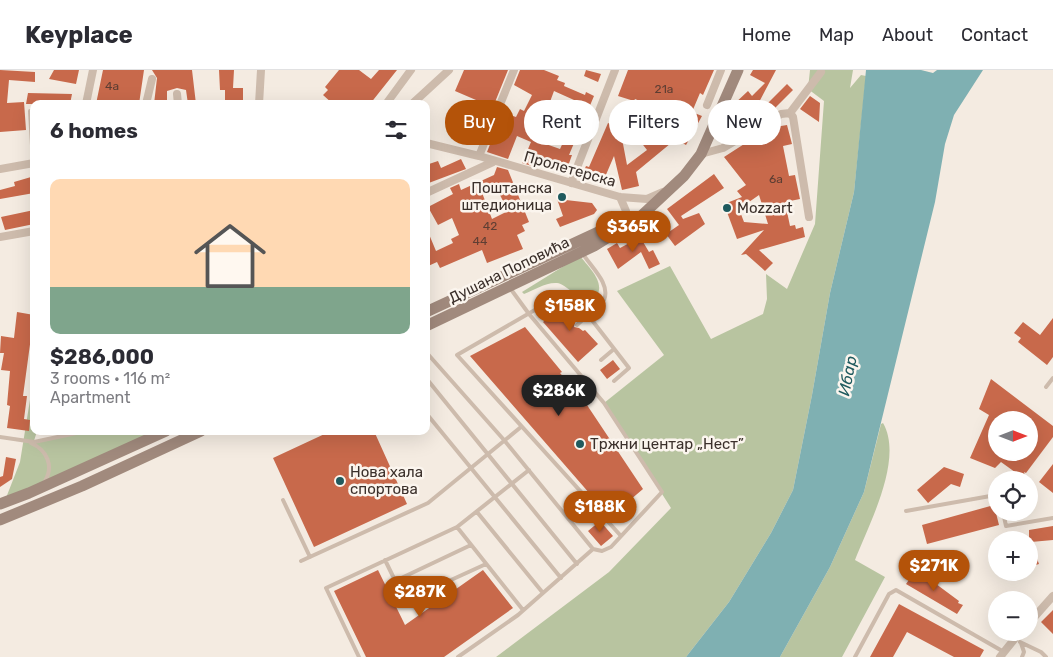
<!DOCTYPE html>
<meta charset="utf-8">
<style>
:root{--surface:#fff;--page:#f7f7f7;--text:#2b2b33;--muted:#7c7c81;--line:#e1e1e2;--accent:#b45309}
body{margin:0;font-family:Rubik,sans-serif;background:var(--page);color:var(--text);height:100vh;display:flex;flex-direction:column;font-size:19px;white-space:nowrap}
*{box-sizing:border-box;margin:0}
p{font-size:16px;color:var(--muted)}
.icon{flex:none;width:28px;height:28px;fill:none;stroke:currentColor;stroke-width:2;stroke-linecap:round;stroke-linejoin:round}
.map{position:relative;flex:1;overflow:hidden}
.panel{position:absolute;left:30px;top:30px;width:400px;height:335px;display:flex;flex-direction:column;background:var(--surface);border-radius:10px;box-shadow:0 5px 20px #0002}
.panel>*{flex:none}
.guide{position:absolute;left:445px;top:30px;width:475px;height:45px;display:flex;gap:10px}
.needle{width:32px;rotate:90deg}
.buttons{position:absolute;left:988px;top:341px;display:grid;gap:10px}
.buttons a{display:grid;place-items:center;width:50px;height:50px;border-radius:50%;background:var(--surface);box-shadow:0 5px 20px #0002;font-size:25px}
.price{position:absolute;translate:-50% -42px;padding:0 11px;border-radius:18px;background:var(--accent);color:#fff;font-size:16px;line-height:32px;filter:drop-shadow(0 1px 2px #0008)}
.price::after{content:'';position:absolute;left:50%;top:30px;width:15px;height:11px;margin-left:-8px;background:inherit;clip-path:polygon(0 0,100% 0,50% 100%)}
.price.active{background:#222;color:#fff}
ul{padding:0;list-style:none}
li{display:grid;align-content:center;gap:10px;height:265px;padding:0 20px}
li span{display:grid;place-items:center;height:155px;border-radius:10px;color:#555}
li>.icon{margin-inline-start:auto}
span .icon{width:90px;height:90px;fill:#fffc;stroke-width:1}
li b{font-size:21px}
h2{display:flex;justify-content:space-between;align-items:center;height:60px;padding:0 20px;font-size:21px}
.pill{padding:0 18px;border-radius:22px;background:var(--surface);box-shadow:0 5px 20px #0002;font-size:18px;line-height:45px}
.pill.active{background:var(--accent);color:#fff}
header{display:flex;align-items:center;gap:30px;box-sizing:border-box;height:70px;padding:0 25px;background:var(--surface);border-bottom:1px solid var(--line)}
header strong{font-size:24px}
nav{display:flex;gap:28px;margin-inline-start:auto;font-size:18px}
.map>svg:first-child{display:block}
.green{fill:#b8c4a0}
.water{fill:#7fb0b2}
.building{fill:#c8694b;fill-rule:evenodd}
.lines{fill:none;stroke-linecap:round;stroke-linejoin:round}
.service{stroke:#cdbbac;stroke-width:4}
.minor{stroke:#cdbbac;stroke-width:8}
.secondary{stroke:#a18a7d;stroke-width:11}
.poi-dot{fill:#1f5a5e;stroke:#fbf5ee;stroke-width:2}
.labels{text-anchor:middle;stroke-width:5;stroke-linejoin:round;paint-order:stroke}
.number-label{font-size:12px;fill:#5e3e33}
.street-label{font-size:15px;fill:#3b302b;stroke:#fbf5ee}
.poi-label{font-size:15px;fill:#3b302b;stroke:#fbf5ee;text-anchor:start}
.water-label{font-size:16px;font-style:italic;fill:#1f5a5e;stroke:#fbf5ee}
</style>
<header>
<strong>Keyplace</strong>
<nav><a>Home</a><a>Map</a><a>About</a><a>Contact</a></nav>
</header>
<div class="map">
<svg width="1053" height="587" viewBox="0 0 1053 587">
<rect width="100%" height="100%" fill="#f4ebe1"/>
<!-- green -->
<path class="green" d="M810,0h43l-3,18 11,-13 5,1 -12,116 -24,101 -18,102 -19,95 -22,43 -42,69 -43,55h-190l113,-85 62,-64 -67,-105 60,-48 -47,-64 53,-25 41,73 52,-25 4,-15 -1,-25 21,15 28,-65 9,-123 -16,-12z
M580,186c7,9 21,22 19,34 -7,30 -29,-6 -42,-7 -11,-1 -23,7 -33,11l-2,-2z
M34,305v56h3l-3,10 52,-10h80l-162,72 16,-41z
M883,353c21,36 -14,101 -28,137l30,17 -43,80h-62l50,-90 34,-75 17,-68z"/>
<!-- water -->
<path class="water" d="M866,0h55l12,3 4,-3h46l-29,45 -9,29 -10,58 -71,290 -34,75 -50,90h-94l43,-55 42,-69 22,-43 19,-95 18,-102 24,-101z"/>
<!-- building -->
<path class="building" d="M0,0l35,2v10l-26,-2 -2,23 17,-1 2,28 -26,2z
M54,0h25l-3,14 -27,-5z
M103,0h41l-5,34h-43z
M152,0h40l4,34h-8l-2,-14 -9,-2 -10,3v13h-13l3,-26z
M219,0h15l-1,18h10v16h-18v-14h-5z
M339,0h20l12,9 8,-9h18l-27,34h-37l-10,-9 5,-5 -3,-3z
M464,0h44l-17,42 -4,-1 -7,17 -13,-5 9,-23 -21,-9z
M520,0h24l15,6 -2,4 8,3 -1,3 21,9 1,-3 8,4 -25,59h3l-6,17 -31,-13 -3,7 -10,-3 9,-21 -14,-6 -9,23 -21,-7 11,-28 8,3 4,-12 6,2 4,-8 4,2 8,-16 -18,-10zM554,21l20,9 -13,31 6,3 -7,15 -17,-6 5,-15 -7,-2z
M586,0l15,4 -3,8 -14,-6z
M628,0h86l-11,25 -3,-2 -8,19 10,4 -16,29 -7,-4 12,-19 -56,-23 -1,2 -16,-5z
M753,0h23l-28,53 39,-39 6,6 -25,25 -45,27 -7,-4 11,-25 7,-5 -2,-2 16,-15 4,5 13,-13 -15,-8z
M28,23l44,1 -2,10h-44z
M810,26l10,7 -1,19 -19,-13z
M646,45l16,8 -1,4 21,7 -46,38 3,14 -17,4 -8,-34 -12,28 -16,-6 1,-3 -4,-2 3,-7 3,1 19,-44 12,5 7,37 20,-15 -7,-9 7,-5 -7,-2z
M787,55l5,19 -9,2 6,30 6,-1 5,24 -15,3 5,24 5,-1 1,4 7,-2 2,10 -46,13 14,13 -8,8 -19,-17 -5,1 23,-25 -27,9 -13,-35 18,-7 -5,-6 9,-6 -22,-28 45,-29zM759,125l9,29 -24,-2 -5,-13z
M461,89l5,10 -40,15v-19l12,-4 3,7z
M497,97l11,3 21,52 -7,3 3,6 -8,4 6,14 -36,14 -5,-13 -42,18 -3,-6 -11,5v-40l10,24 17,-8 -2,-4 8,-4 -7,-17 -14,7 -10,-18 25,-13 -3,-6 9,-4 2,6 33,-15zM481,120l19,5 8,16 -16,8z
M714,104l10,14 -43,28 2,3 16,-6 6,11 -30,22 -9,-12 13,-9 -12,-16z
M31,107l3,16 -34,6v-9l15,-4 -1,-4z
M557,129l35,4 5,7 -3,4 -34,13 -4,-8 7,-3z
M34,140v14l-29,6 -4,-13z
M636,160l13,22 4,-2 7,14 -11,5 -8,-17 -23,17 -11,-20 10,-6 3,5 15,-8 -4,-7z
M569,230l10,12 -8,7 4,3 -1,5 5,1 4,3 2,-1 13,14 -20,18 -35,-40 7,-6 5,1 1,-6z
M17,242l17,3 -11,81h4l-3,23 6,1 -1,11 -22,-3 3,-22 -3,-1 3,-34 -9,-1 3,-17h-4l1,-17 13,2z
M1053,248v39l-6,8 -29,-23 3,-4 -7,-5 9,-11 17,13z
M525,257l37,45 -2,1 23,26 60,90 -33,28 -140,-161z
M613,290l7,9 -13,10 -7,-9z
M991,309l62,47v11l-27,36 -2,-1 2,8 -25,-18 -6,6 -25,-10 19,-43 -10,-6zM996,350h33v32h-33z
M331,361h43l33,73 -93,43 -41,-89z
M6,387l10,2 -4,20 -12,8v-10l3,-1z
M1053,394v29l-14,-11z
M944,397l20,7 -4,13 -9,-3 -23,19 -11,-13z
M994,435l5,20 -72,19 -5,-19z
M600,451l13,15 -12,10 -13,-15z
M1053,456v14l-22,2 8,22 -10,3v-37z
M378,500l27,55 78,-55 30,38 -69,49h-78l-32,-66z
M920,501l14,7 -2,3 27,20 -1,2 5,2 -6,9 -51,-30 5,-7 4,3z
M899,534l85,46 -4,7h-26l-47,-25 -14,25h-23z
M1053,540v24l-12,-12z"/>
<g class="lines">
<!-- service -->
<path class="service" d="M30,41l3,52
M544,234l9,10
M577,255l27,-25c7,-16 -13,-33 -21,-46
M426,282l78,88 89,109 9,2 9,-4 51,-55 -58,-89 -75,-89 -19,-26
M601,290l13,-11
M426,308l151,186
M614,311l15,-13 -41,-53 -20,-21 -9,2 -102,59 164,181
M1046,317l7,-9
M426,343l135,165
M0,367l34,5 52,-11
M31,373c16,7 23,23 14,38
M283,430l27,57
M906,441l90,-16
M477,442l66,81
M1003,442l3,14 47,-8
M457,457l66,83
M385,490l20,41 81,-37
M301,491l127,-58 93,-76
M395,511l76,-36
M1020,572l21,10 5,5
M1021,573l3,9 -2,5
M359,587l-33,-69 131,-61 72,-57
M458,587l60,-42 75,-66
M855,587l34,-63 7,-4 108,62"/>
<!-- minor -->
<path class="minor" d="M177,24l1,10
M86,34l7,-34
M146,34l6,-25
M259,34l2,-34
M386,34l25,-34
M412,34l37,-34
M707,35l14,-35
M790,43l31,-41
M426,73l53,13 141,41 27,2 16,-7
M701,84l22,-6 58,-34 9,-1 3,4 16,100
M479,86l35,-86
M0,99l34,-6
M571,113l44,-113
M426,123l67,-31
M620,127l6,14 -3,9
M0,167l34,-6
M1029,553l24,-27
M1000,587l20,-25"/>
<!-- secondary -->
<path class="secondary" d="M426,242l198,-92
M426,256l168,-80 45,-28 45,-42 17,-22 37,-84
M0,434l29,-11 137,-62
M0,450l82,-34 119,-55"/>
</g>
<!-- markers -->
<g class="poi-dot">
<circle cx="562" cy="127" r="5"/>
<circle cx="727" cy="138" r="5"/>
<circle cx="580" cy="374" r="5"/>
<circle cx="340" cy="411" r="5"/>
</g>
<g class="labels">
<!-- number labels -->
<g class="number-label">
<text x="112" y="20">4a</text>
<text x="664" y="23">21a</text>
<text x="776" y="113">6a</text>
<text x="490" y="160">42</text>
<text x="480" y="175">44</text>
</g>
<!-- street labels -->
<g class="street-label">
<text transform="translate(570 99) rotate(16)" y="5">Пролетерска</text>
<text transform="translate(509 200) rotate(-26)" y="5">Душана Поповића</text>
</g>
<!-- poi labels -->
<g class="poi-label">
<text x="552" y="123" text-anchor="end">Поштанска<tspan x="552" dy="17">штедионица</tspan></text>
<text x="737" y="143">Mozzart</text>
<text x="590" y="379">Тржни центар „Нест”</text>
<text x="350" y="407">Нова хала<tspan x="350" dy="17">спортова</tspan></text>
</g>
<!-- water labels -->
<g class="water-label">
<text transform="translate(847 306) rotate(-79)" y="6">Ибар</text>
</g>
</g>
</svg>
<div class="buttons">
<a><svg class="needle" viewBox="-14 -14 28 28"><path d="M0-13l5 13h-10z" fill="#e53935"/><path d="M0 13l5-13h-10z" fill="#7c7c81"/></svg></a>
<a><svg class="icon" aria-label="locate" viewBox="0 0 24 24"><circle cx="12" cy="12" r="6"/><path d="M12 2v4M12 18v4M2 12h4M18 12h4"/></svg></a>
<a>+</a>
<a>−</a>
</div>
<b class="price" style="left:633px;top:183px">$365K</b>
<b class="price" style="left:570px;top:262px">$158K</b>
<b class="price active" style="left:559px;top:347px">$286K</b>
<b class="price" style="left:600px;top:463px">$188K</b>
<b class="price" style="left:934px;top:522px">$271K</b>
<b class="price" style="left:420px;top:548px">$287K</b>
<div class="guide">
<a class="pill active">Buy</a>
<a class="pill">Rent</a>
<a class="pill">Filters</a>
<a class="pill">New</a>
</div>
<section class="panel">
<h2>6 homes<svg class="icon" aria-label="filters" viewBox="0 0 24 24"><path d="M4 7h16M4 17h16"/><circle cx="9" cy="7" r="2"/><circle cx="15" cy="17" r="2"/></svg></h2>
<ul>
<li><span style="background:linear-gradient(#ffd9b3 70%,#7fa58c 0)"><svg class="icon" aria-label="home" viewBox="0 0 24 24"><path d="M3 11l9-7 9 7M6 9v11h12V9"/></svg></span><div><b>$286,000</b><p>3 rooms · 116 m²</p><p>Apartment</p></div></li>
</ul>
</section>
</div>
